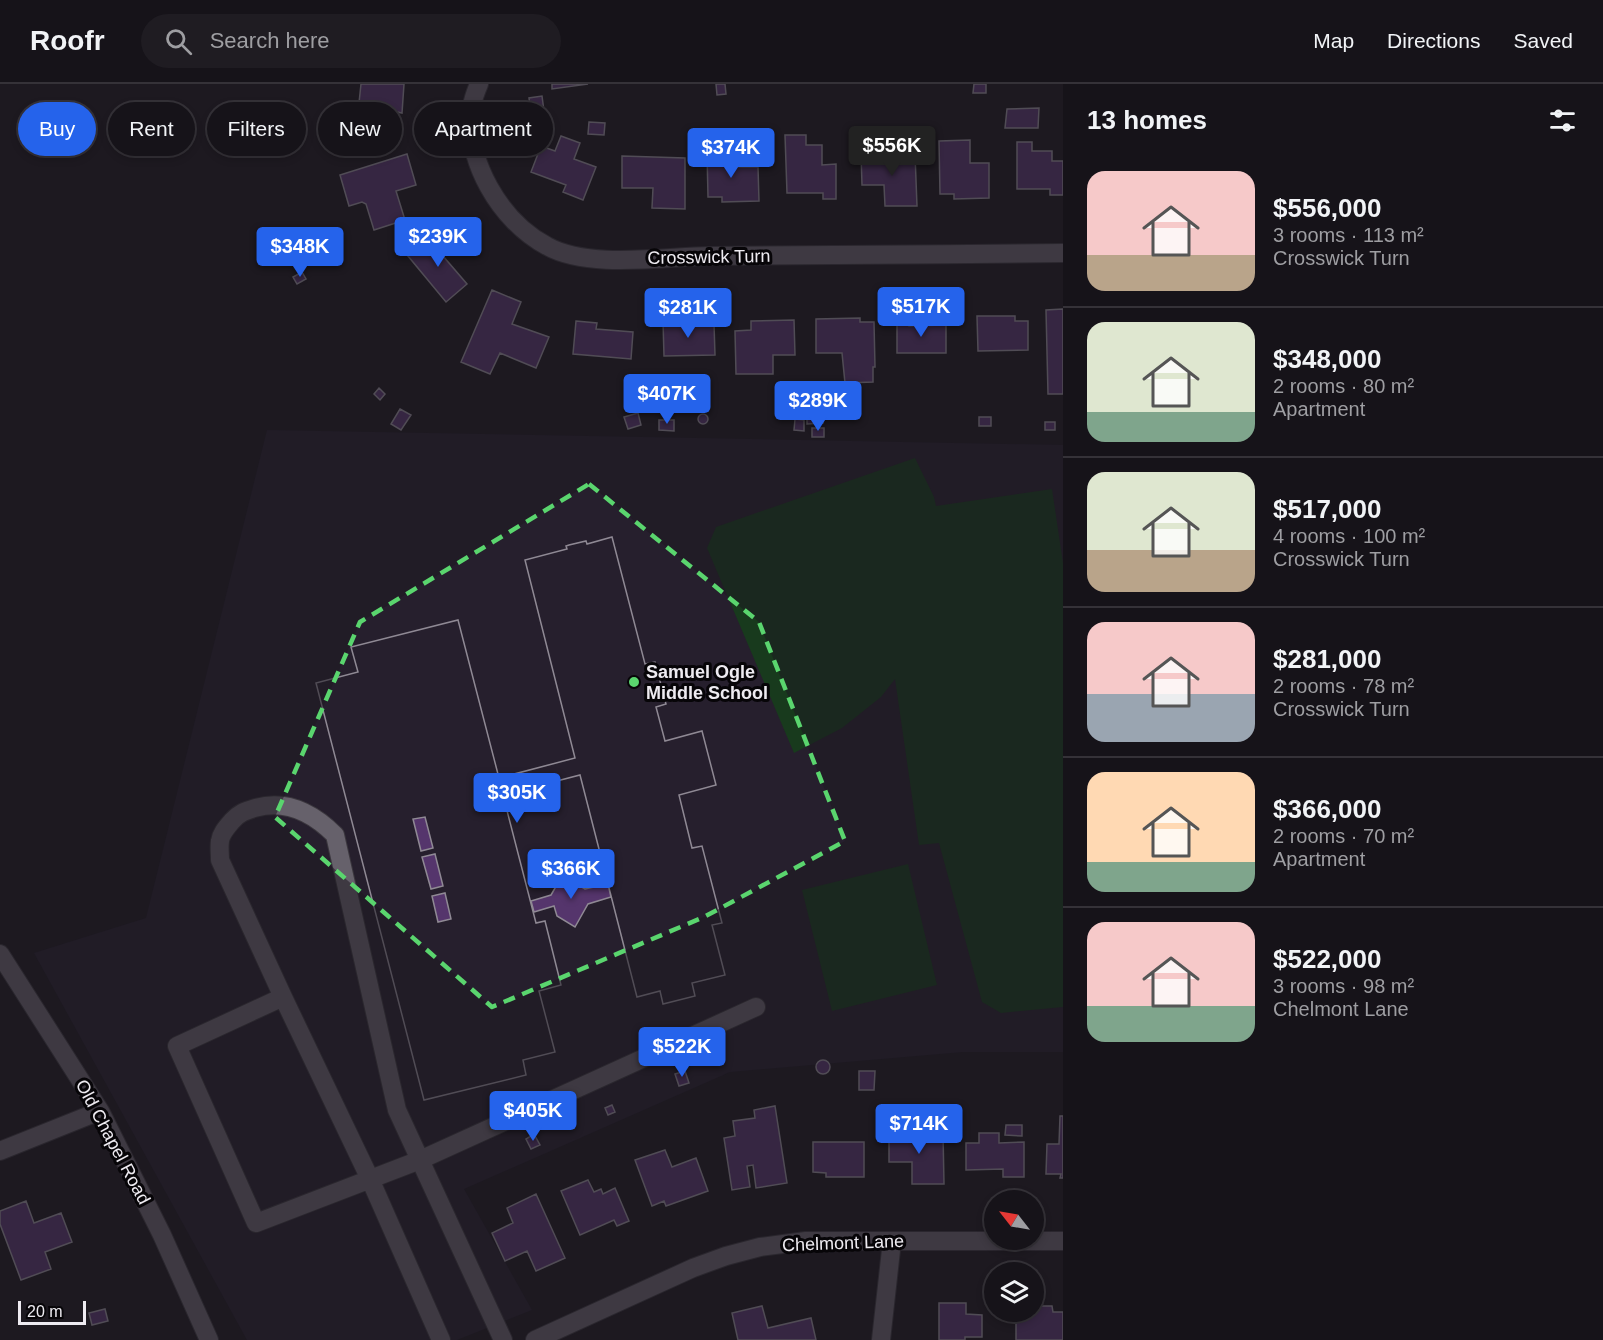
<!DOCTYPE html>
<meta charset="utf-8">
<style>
:root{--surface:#161319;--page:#1f1c22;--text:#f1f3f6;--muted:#9e9ea2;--line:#353238;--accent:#2563eb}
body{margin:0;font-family:Arial,sans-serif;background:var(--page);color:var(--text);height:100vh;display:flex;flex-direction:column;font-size:22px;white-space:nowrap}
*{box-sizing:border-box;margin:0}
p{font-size:20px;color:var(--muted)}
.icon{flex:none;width:33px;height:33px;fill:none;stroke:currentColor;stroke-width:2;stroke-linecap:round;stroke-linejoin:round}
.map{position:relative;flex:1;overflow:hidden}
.panel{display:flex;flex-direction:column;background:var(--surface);width:540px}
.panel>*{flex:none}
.banner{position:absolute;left:18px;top:18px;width:570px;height:54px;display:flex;gap:12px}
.needle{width:39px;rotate:301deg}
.tools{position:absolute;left:984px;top:1106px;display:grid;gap:12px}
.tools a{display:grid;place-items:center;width:60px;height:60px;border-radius:50%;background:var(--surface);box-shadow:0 3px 9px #0003,0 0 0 2px var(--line);font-size:30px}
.scale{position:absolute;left:18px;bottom:15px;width:68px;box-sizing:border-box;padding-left:6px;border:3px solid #eeebf1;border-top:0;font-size:16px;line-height:21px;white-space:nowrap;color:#eeebf1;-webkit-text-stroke:4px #070508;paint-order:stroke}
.price{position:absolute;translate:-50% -51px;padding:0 14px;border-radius:6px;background:var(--accent);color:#fff;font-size:20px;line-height:39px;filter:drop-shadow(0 2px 3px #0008)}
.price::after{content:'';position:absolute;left:50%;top:36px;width:18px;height:14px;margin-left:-9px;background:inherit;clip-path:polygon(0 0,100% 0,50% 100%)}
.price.current{background:#222;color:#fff}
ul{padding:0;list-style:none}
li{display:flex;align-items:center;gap:18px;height:150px;padding:0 24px}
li+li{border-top:2px solid var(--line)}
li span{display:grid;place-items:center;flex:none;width:168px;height:120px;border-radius:18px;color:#555}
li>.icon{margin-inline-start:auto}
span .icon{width:72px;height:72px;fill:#fffc;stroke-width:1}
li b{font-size:26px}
h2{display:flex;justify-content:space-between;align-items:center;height:72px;padding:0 24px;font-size:26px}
.pill{padding:0 21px;border-radius:27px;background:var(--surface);box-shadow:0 3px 9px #0003,0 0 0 2px var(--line);font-size:21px;line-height:54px}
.pill.current{background:var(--accent);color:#fff}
header{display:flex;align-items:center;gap:36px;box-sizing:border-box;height:84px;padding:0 30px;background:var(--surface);border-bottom:2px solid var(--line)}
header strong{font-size:28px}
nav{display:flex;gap:33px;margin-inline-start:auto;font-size:21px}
.search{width:420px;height:54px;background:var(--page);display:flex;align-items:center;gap:15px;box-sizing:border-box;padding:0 21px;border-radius:33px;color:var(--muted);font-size:22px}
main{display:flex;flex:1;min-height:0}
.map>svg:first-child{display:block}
.built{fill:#261f2d}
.green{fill:#183a1d}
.building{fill:#55356c;stroke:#8f8994;stroke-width:1.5;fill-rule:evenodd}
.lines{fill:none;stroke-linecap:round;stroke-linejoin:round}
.minor-casing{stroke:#3b373e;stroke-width:20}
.minor{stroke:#66616b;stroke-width:18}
.marked{fill:none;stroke:#5ad56e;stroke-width:4.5;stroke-dasharray:12 8;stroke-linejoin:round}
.poi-dot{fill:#5ad56e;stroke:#070508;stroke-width:2}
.labels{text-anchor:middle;stroke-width:6;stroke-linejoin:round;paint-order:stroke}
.street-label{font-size:18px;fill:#eeebf1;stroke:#070508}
.poi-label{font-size:18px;font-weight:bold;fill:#eeebf1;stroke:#070508;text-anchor:start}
</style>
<header>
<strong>Roofr</strong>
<div class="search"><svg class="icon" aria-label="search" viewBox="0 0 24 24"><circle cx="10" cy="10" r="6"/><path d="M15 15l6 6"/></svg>Search here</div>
<nav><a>Map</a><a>Directions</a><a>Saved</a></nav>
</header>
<main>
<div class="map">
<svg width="1063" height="1256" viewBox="0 0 1063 1256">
<rect width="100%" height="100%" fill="#1d1921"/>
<!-- built -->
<path class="built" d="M267,346l796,15v607h-100l-233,20 -266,117 68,121 -75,30h-210l-213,-387 112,-35z"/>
<!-- green -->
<path class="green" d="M915,374l19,39 2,9 116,-17 11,74v444l-62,6 -19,-11 -43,-159 -20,2 -24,-166 -14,18 -39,31 -48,25 -87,-205 9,-21z
M908,780l29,121 -105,26 -30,-121z"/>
<!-- building -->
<path class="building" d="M361,0h43l-2,29 -5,-1 -1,13 -39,-3z
M552,0h36l-36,5z
M716,0h9l1,10 -9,1z
M974,0h12v9h-13z
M542,12l2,15 -13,2 -2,-15z
M1039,24l-1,20h-33l2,-19z
M589,38l16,1 -1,12 -16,-1z
M785,51h21v10h16v20l14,-1v35h-13v-6h-36z
M561,52l19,7 -6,16 22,8 -13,33 -20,-8 3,-7 -35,-13 10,-26 14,5z
M970,56v23h19v35l-35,1v-5h-14l-1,-53z
M1017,58h15v9h20v10h11v34h-13v-6h-33z
M732,67l1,16h25l1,34 -37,1v-5h-14l-1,-45z
M861,69l54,1 2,52h-32l-1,-21h-22z
M407,70l9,31 -20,6 9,29 -31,10 -8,-26 -4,-2 -13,4 -9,-31z
M622,72l63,2v51l-33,-1 1,-20h-31z
M434,150l15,17 -6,5 24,28 -21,18 -38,-46z
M323,168l14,3 -2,10 -14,-3z
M302,188l4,7 -9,5 -4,-7z
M492,206l29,12 -9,22 37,13 -13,31 -36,-15 -10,21 -29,-12z
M1063,225v85h-15l-2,-84z
M977,232h38v5h13v29l-50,1z
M860,234v4h14l1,45h-2v15l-28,1 -3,-30h-26v-34z
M897,235h12v7l37,-1v28h-49z
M700,236v5l14,-1 1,31 -51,1 -1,-35z
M794,236l1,35h-22v19h-37l-1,-43 16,-1v-9z
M576,237l21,2 -1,6 37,3 -2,27 -58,-5z
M379,304l6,6 -5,6 -6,-6z
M822,318l1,21 -16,1v-21z
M400,325l11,6 -10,15 -10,-6z
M638,329l3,12 -13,4 -4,-12z
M698 335a5 5 0 1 1 10 0a5 5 0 1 1-10 0Z
M979,333h12v9h-12z
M795,335l9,1v11l-10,-1z
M659,336h15v11l-15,-1z
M1045,338h10v8h-10z
M812,344h12v9h-12z
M612,453l33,127 10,-2 11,42 -10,3 9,34 37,-10 14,54 -37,10 13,53 10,-2 20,77 -10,2 13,50 -33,8 3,13 -32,8 -3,-13 -23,6 -57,-222 -77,20 33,128 9,-2 16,64 -22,6 16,61 -32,8 3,15 -102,25 -108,-417 42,-11 -7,-25 107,-27 41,158 76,-20 -50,-198 42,-11 -1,-3 3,-1 17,-4 1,3zM425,733l8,31 -12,3 -8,-32zM435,770l8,32 -12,3 -9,-32zM445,809l6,26 -13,3 -6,-26z
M612,453l33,127 10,-2 11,42 -10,3 9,34 37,-10 14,54 -37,10 13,53 10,-2 20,77 -10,2 13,50 -33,8 3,13 -32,8 -3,-13 -23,6 -57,-222 -77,20 33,128 9,-2 16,64 -22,6 16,61 -32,8 3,15 -102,25 -108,-417 42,-11 -7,-25 107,-27 41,158 76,-20 -50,-198 42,-11 -1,-3 3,-1 17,-4 1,3z
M562,792l23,13 23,-5 3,13 -23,7 -13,23 -18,-11 -3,-10 -20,6 -3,-11 20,-6z
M816 983a7 7 0 1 1 14 0a7 7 0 1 1-14 0Z
M685,987l4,12 -10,3 -4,-12z
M859,987h16l-1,19h-15z
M612,1021l3,7 -7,3 -3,-7z
M775,1022l12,77 -31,5 -3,-23 -6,1 3,21 -18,3 -8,-52 11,-2 -2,-15 22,-3 -1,-8z
M1060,1032h3v62h-3l1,-4h-15l1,-30h12z
M1006,1041h16v11l-17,-1z
M889,1047l54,2 1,51h-32v-22h-23z
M979,1049h20v10l25,-1v35h-21v-8l-37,1v-27h13z
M534,1050l6,11 -9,4 -5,-10z
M813,1058h51v35h-38v-4l-13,-1z
M665,1066l7,17 24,-9 12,33 -42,15 -2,-5 -12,5 -17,-46z
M588,1096l6,12 7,-3 2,5 12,-6 14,33 -12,5 -3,-6 -34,15 -19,-44z
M536,1110l29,64 -29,13 -9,-20 -22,10 -13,-28 21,-10 -6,-15z
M26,1117l8,22 27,-10 11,29 -27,10 6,17 -30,11 -21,-56v-13z
M939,1219h27v11l16,1v22h-17v3h-26z
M762,1222l6,22 43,-10 5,22h-78l-6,-27z
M1034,1222h18l1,6h10v28h-47v-29h18z
M105,1225l3,12 -16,4 -3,-12z"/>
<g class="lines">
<!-- minor casing -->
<g class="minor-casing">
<path id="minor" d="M479,0c-3,7 -6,15 -7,22 -8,54 28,115 75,140 41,23 115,11 162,10 118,0 236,-2 354,-3
M0,870l100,157 62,124 47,105
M283,913l-106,49 79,177 164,-63 336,-153
M0,1067l100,-40
M441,1256l-71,-161 -87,-182 -63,-137c0,-6 -1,-13 0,-19 1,-8 7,-14 12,-20 7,-8 13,-10 23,-13 31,-9 58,5 80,27l62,275 106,230
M535,1256l158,-72 33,-12 34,-9 46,-6h257
M881,1256l11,-99"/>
</g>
<!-- minor -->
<use href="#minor" class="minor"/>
</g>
<!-- marked area -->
<path d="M0 0H1063V1256H0ZM589,400l170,138 86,219 -141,76 -212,90 -217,-190 85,-195z" fill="#1d1921" fill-opacity=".55" fill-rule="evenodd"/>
<path class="marked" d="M589,400l170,138 86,219 -141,76 -212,90 -217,-190 85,-195z"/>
<!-- markers -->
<circle class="poi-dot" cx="634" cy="598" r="6"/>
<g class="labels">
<!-- street labels -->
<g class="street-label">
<text transform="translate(709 173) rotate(-1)" y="6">Crosswick Turn</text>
<text transform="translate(113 1058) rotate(62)" y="6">Old Chapel Road</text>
<text transform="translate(843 1159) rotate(-2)" y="6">Chelmont Lane</text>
</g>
<!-- poi labels -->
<g class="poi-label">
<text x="646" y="594">Samuel Ogle<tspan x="646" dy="21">Middle School</tspan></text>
</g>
</g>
</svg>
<div class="tools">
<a><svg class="needle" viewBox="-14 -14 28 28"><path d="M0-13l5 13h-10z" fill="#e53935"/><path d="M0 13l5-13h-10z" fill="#9e9ea2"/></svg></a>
<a><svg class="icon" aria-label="layers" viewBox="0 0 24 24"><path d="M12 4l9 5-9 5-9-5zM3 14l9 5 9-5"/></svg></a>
</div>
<div class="scale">20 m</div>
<b class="price current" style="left:892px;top:93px">$556K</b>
<b class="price" style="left:731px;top:95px">$374K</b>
<b class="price" style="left:438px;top:184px">$239K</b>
<b class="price" style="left:300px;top:194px">$348K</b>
<b class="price" style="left:921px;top:254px">$517K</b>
<b class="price" style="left:688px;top:255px">$281K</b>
<b class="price" style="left:667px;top:341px">$407K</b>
<b class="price" style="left:818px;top:348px">$289K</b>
<b class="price" style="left:517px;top:740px">$305K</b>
<b class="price" style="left:571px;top:816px">$366K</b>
<b class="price" style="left:682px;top:994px">$522K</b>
<b class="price" style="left:533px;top:1058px">$405K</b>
<b class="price" style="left:919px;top:1071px">$714K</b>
<div class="banner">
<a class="pill current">Buy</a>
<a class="pill">Rent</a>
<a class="pill">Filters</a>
<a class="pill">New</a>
<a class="pill">Apartment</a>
</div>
</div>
<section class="panel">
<h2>13 homes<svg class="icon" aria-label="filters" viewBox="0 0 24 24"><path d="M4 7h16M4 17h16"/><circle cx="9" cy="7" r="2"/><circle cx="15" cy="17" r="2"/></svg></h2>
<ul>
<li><span style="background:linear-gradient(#f6c9c9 70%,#b9a48a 0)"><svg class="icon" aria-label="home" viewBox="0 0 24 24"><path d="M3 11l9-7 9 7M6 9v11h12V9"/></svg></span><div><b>$556,000</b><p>3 rooms · 113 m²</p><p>Crosswick Turn</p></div></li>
<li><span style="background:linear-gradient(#dfe7d0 75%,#7fa58c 0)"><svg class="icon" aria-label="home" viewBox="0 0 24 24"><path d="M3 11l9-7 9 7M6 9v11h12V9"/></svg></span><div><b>$348,000</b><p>2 rooms · 80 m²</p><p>Apartment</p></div></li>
<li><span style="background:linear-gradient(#dfe7d0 65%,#b9a48a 0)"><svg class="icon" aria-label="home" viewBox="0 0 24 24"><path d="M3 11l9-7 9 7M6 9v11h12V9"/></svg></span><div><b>$517,000</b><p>4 rooms · 100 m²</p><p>Crosswick Turn</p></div></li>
<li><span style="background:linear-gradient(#f6c9c9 60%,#9aa5b1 0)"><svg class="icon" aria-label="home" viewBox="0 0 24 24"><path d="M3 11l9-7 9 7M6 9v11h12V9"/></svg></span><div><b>$281,000</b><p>2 rooms · 78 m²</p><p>Crosswick Turn</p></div></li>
<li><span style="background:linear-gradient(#ffd9b3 75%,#7fa58c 0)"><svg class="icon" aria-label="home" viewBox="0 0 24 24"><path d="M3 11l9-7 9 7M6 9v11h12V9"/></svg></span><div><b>$366,000</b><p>2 rooms · 70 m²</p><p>Apartment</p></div></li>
<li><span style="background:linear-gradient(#f6c9c9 70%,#7fa58c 0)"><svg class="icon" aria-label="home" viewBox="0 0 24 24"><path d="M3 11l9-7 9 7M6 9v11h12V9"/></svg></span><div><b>$522,000</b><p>3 rooms · 98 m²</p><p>Chelmont Lane</p></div></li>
</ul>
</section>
</main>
